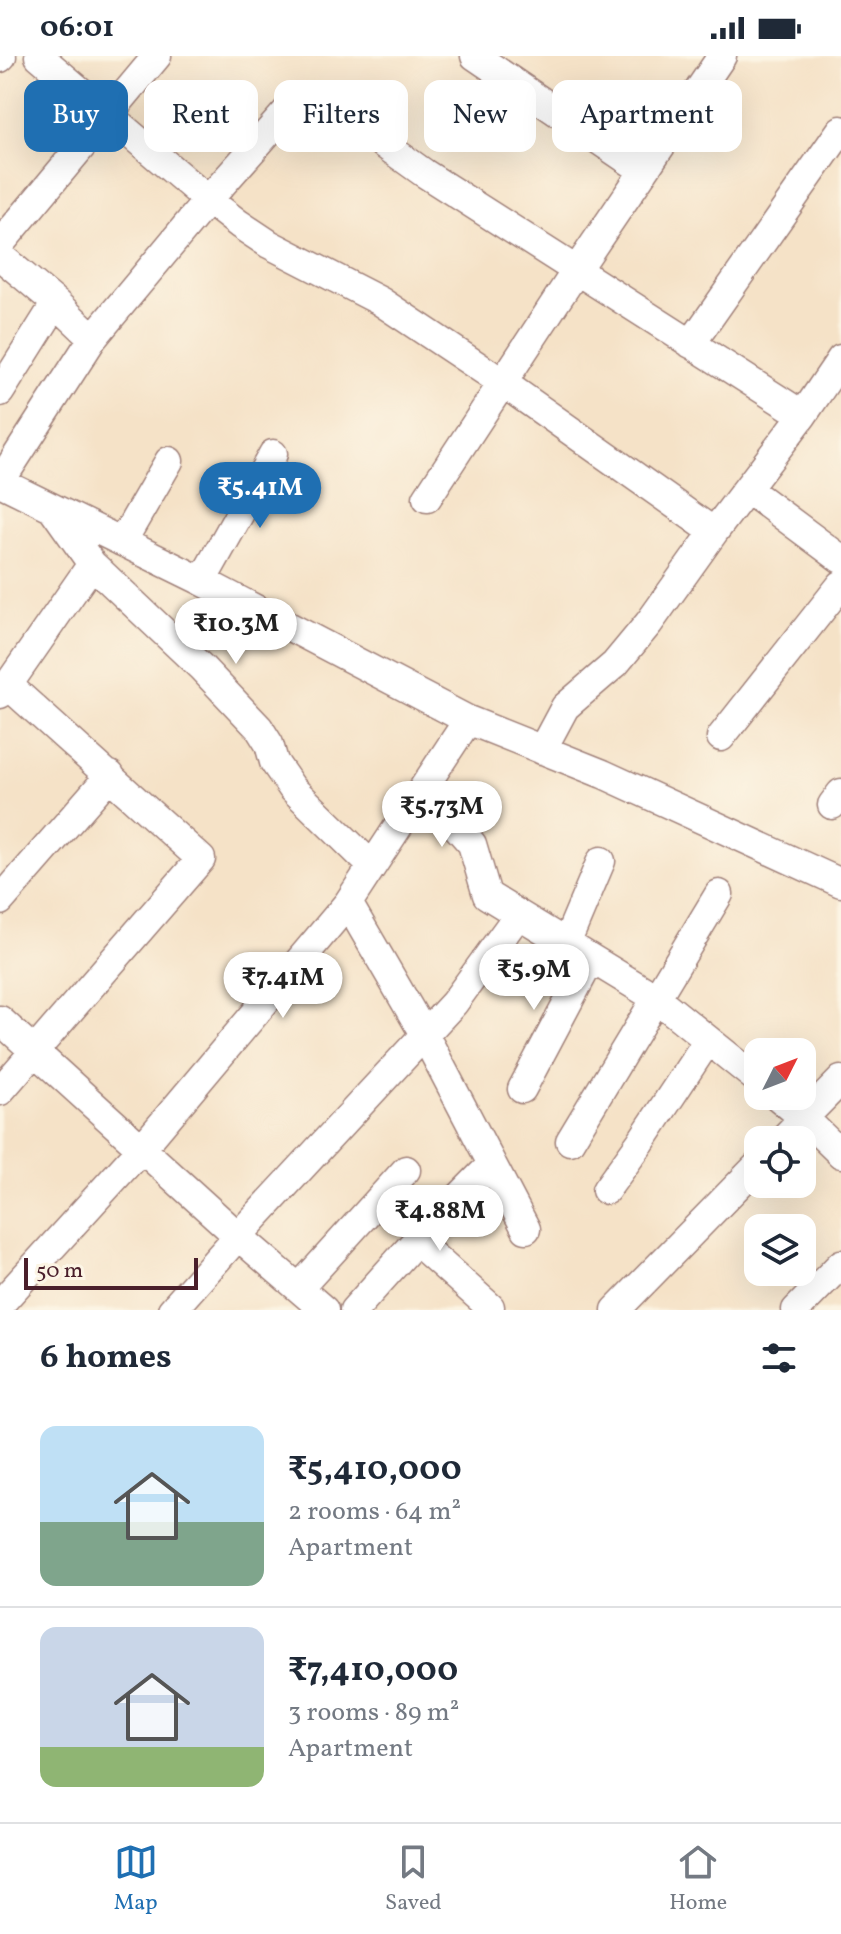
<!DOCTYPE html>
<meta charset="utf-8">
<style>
:root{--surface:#fff;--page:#f2f2f3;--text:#1f2937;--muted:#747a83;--line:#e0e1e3;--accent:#1f6fb2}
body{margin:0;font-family:Vollkorn,serif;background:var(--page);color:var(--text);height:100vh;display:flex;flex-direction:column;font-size:30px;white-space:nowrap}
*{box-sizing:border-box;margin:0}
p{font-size:26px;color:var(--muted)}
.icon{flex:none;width:44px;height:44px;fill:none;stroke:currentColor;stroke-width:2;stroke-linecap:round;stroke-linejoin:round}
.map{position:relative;height:1254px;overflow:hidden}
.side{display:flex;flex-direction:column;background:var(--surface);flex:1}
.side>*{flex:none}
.banner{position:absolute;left:24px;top:24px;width:794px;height:72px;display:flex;gap:16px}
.needle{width:52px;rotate:48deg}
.controls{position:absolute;left:744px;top:982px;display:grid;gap:16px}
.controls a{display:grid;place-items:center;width:72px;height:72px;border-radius:16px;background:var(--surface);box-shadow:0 8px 32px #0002;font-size:40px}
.scale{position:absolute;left:24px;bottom:20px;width:174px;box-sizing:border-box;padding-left:8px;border:4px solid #4a1f2b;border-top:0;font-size:22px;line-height:28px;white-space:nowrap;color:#4a1f2b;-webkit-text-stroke:6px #fcf5e5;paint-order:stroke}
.price{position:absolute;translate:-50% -68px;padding:0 18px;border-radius:28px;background:#fff;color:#222;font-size:26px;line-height:52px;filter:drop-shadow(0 2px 4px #0008)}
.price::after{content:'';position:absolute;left:50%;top:48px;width:24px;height:18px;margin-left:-12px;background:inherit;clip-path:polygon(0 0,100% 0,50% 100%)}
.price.active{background:var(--accent);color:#fff}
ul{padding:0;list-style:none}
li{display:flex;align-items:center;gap:24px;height:200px;padding:0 40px}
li+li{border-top:2px solid var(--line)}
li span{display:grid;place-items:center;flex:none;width:224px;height:160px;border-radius:16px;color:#555}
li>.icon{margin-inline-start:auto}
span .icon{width:96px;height:96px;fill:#fffc;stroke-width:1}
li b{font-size:34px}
h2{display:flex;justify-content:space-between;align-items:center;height:96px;padding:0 40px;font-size:34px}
.tag{padding:0 28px;border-radius:16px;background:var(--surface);box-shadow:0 8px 32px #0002;font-size:28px;line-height:72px}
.tag.active{background:var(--accent);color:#fff}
.status{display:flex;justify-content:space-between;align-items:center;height:56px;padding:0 40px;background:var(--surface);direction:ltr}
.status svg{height:22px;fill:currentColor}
.menu{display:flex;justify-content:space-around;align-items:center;height:112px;border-top:2px solid var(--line);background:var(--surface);font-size:22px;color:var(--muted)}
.menu a{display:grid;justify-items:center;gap:4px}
.menu .active{color:var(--accent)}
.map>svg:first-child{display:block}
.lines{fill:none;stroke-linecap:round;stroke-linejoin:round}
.minor-casing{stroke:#a08079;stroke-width:31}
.minor{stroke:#fff;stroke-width:28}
</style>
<div class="status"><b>06:01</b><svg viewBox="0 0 49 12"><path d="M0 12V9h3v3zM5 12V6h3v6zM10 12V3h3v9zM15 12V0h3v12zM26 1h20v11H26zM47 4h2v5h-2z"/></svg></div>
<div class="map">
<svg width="841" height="1254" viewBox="0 0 841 1254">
<rect width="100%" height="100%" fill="#fcf5e5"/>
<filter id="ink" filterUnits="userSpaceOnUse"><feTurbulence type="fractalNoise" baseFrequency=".0125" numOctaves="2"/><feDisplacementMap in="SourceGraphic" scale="16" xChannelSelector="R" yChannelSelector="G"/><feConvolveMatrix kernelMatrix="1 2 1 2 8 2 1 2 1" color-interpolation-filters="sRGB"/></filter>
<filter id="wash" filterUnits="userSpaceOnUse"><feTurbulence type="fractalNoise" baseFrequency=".006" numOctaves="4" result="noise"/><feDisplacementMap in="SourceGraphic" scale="32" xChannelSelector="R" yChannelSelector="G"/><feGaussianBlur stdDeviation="1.8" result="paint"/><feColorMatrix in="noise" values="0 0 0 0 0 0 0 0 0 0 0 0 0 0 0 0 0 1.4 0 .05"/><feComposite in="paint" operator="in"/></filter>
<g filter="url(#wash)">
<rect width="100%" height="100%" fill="#f5e2c7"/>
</g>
<g filter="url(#ink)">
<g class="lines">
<!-- minor casing -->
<g class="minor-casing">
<path id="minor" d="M39,0l169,144 31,24 30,20 111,57 123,82 211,149
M475,0l169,115
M0,2l2,-2
M0,188l157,-188
M0,200l56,47 37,35
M691,288l150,-214
M0,336l56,-89
M803,359l-379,-242 -77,-55 -24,-12 -22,-2 -14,7 -79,89 -115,138 -93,144 202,99 266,139 135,54 238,109
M747,433l94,70
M427,442l149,-227 146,-215
M53,453l39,55 110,104 57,60 10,16 5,18 18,26 80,78
M122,486l47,-81
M202,525l71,-127
M0,638l8,-9 84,-121
M721,681l120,-152
M542,694l23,-43 50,-43 34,-41 65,-91 89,-117 38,-56
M423,733l49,55 15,51 169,103 102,82
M832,749l9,-12
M0,845l110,-126
M348,847l76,131 102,195
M566,888l35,-83
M0,964l238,216 86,74
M522,1033l69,-130
M0,1035l201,-232 -193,-174
M777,1040l27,22 37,36
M782,1084l59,-60
M570,1085l149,-247
M606,1134l34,-47 68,-103
M416,1185l74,66
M299,1232l107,-118
M0,1248l142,-156 206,-245 120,-183
M172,1254l66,-74 216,-233 64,-88
M354,1254l62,-69 76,-77
M616,1254l142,-145
M796,1254l45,-46"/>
</g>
<!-- minor -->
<use href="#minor" class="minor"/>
</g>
</g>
</svg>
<div class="controls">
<a><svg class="needle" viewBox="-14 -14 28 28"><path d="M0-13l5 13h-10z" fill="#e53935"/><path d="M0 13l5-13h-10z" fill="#747a83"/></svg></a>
<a><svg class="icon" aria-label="locate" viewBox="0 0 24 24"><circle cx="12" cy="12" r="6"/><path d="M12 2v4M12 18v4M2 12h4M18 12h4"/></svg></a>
<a><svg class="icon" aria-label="layers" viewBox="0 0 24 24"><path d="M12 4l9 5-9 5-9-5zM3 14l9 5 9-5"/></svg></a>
</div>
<div class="scale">50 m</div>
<b class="price active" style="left:260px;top:474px">₹5.41M</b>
<b class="price" style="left:236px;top:610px">₹10.3M</b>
<b class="price" style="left:442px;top:793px">₹5.73M</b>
<b class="price" style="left:534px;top:956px">₹5.9M</b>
<b class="price" style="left:283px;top:964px">₹7.41M</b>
<b class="price" style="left:440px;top:1197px">₹4.88M</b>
<div class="banner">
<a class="tag active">Buy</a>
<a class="tag">Rent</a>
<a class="tag">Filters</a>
<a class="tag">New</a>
<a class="tag">Apartment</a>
</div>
</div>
<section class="side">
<h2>6 homes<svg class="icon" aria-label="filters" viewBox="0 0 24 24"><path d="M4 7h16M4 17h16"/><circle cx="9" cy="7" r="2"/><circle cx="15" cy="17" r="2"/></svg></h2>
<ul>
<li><span style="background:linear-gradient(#bfe0f5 60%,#7fa58c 0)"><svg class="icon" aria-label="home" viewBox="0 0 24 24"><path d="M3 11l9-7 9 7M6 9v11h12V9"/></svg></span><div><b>₹5,410,000</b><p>2 rooms · 64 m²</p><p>Apartment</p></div></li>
<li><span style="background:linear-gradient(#c9d6e8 75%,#8fb573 0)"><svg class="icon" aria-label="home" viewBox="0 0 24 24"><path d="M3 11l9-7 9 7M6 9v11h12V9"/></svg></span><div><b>₹7,410,000</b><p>3 rooms · 89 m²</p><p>Apartment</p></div></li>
</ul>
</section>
<nav class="menu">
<a class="active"><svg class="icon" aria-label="map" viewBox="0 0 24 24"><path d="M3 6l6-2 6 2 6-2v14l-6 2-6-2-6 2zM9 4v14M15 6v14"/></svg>Map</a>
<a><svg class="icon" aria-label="saved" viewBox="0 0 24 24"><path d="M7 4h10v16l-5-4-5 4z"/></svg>Saved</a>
<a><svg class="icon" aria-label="home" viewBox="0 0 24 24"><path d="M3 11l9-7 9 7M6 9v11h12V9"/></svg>Home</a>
</nav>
